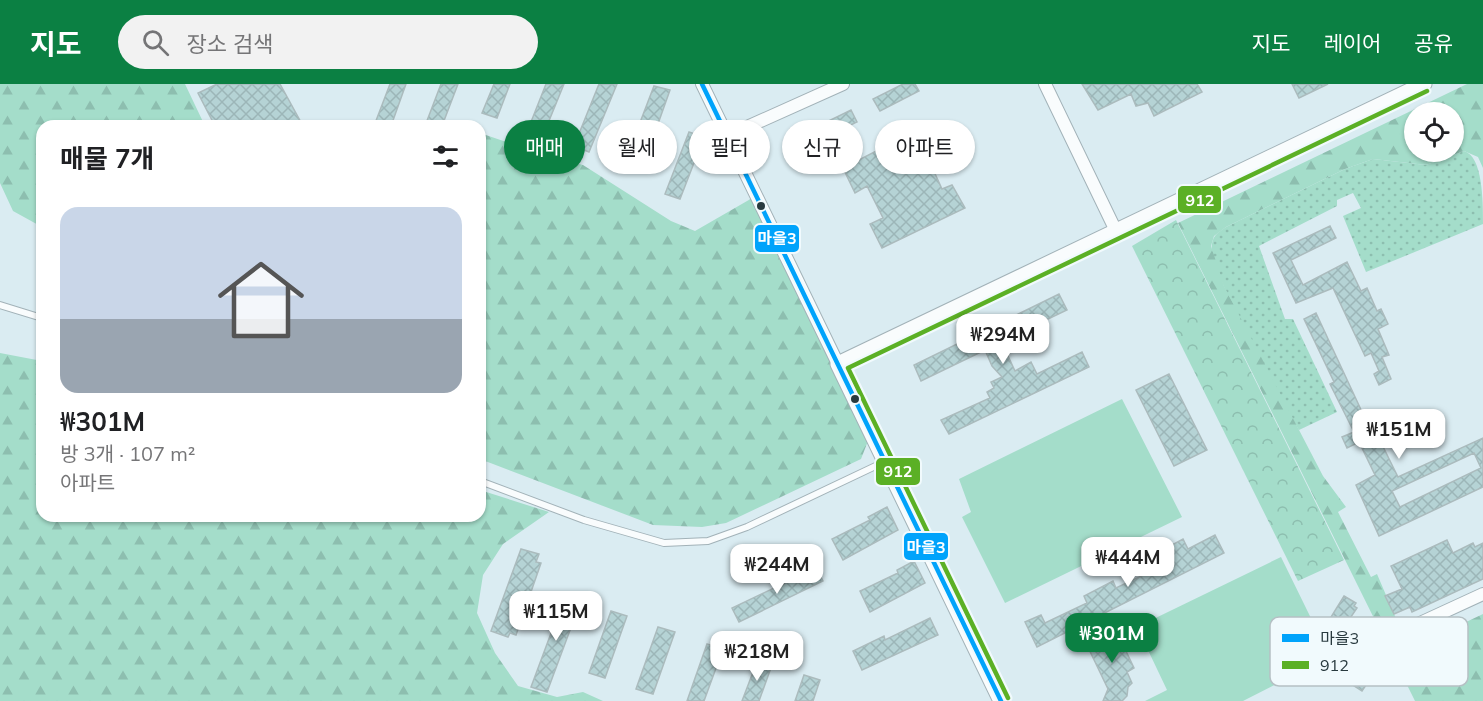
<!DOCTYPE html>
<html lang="ko">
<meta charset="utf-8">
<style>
:root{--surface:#fff;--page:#f2f2f2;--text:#202124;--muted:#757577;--line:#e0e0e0;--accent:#0b8043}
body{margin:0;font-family:Mulish,"Noto Sans KR",sans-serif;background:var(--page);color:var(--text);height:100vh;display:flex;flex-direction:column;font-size:22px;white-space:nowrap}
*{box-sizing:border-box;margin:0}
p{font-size:20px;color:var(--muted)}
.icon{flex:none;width:33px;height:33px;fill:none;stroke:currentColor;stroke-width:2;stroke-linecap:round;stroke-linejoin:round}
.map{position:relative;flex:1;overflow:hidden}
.details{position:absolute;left:36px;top:36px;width:450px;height:402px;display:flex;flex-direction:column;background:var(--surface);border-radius:18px;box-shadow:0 2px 4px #0004}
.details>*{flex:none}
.banner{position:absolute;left:504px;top:36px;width:570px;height:54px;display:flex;gap:12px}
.tools{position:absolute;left:1404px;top:18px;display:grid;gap:12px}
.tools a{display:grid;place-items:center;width:60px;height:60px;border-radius:50%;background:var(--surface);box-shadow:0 2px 4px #0004;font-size:30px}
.price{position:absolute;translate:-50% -51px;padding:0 14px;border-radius:12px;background:#fff;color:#222;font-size:20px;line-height:39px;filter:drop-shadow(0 2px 3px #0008)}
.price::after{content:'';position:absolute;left:50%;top:36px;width:18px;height:14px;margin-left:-9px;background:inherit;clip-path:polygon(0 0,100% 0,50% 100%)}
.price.on{background:var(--accent);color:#fff}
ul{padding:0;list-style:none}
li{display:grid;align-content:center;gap:12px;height:318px;padding:0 24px}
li+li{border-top:2px solid var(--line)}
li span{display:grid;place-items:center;height:186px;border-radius:18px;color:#555}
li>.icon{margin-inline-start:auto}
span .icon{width:108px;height:108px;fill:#fffc;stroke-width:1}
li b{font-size:26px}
h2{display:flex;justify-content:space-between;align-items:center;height:72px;padding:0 24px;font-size:26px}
.tag{padding:0 21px;border-radius:27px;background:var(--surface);box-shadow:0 2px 4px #0004;font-size:21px;line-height:54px}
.tag.on{background:var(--accent);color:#fff}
header{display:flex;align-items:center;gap:36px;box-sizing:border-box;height:84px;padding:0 30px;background:var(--accent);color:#fff}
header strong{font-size:28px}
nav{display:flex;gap:33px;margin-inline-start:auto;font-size:21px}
.search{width:420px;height:54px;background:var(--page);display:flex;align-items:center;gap:15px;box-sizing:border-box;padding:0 21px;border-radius:33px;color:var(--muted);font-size:22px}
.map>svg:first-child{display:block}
.grass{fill:url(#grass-dots)}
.forest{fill:url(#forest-firs);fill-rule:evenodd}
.park{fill:url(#park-crowns)}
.pitch{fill:#a4ddca}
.building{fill:url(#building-cross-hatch);stroke:#abbbbd;stroke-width:1.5;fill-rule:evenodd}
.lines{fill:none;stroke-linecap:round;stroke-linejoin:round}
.service-casing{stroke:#a2b2b8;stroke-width:8}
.minor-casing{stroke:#a2b2b8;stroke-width:14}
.tertiary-casing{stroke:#a2b2b8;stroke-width:17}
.service{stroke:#f9fcfd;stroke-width:6}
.minor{stroke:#f9fcfd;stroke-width:12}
.tertiary{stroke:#f9fcfd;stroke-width:15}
.bus-1-casing{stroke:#f1fafd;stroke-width:9}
.bus-2-casing{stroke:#f1fafd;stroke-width:9}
.bus-1{stroke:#00a3fb;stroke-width:4.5}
.bus-2{stroke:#5bb025;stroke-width:4.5}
.bus-dot{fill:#293a3f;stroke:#f1fafd;stroke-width:2}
.key{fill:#f1fafd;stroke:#b5c0c4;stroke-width:1.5}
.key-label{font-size:16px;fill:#293a3f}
.line-badge{stroke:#f1fafd;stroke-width:2}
.badge-label{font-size:16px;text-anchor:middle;font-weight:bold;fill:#fff}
</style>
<header>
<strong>지도</strong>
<div class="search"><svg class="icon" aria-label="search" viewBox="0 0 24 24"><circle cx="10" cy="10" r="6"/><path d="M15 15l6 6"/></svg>장소 검색</div>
<nav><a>지도</a><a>레이어</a><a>공유</a></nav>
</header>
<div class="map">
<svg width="1483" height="617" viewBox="0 0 1483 617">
<defs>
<pattern id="grass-dots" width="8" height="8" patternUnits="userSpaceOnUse" patternTransform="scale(1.5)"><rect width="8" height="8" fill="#a4ddca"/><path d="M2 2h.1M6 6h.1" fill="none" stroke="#8dbeaf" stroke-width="1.8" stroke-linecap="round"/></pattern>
<pattern id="forest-firs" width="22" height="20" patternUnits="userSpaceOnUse" patternTransform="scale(1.5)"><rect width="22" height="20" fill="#a4ddca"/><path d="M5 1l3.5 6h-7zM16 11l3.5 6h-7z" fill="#8dbeaf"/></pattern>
<pattern id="park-crowns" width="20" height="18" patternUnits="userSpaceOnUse" patternTransform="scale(1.5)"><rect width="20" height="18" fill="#a4ddca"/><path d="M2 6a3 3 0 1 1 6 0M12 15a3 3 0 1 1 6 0" fill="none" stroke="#8dbeaf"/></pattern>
<pattern id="building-cross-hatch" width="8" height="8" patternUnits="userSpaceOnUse" patternTransform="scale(1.5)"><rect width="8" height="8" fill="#b5d3d5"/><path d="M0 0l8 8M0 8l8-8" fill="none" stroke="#9cb6b8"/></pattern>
</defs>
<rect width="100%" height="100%" fill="#daecf2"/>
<!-- grass -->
<path class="grass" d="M1464,67c19,5 19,51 19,73l-117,48 -23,-56 18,-8 -8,-15 -16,7v6l-78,40 26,73h8l44,93 -38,18c-16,-29 -92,-160 -87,-186 1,-9 7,-12 14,-17l119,-58 28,-10 53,6z"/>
<!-- forest -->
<path class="forest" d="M0,0h185l20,42h-163v101l-29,-16 -13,-28z
M1467,0h16v84l-5,-11 -14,-6 -38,14 -53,-6 -28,10 -119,58 -12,9 -3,10 13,40 99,190 23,31 -8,5 33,65 6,-3 32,75 74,-35v87h-68l-237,-478zM1414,28h40v40h-40z
M480,49l64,22 39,10 88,56 24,10 59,-34 114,244 -7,18 -135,64 -24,4 -49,-2 -173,-66z
M0,269l42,8v155h438v-26l69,22 -46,32 -20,31 -6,38 18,40 23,33 39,11 26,-5 20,9h-603z"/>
<!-- park -->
<path class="park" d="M1176,136l168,340 -46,21 -166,-335z"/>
<!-- pitch -->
<path class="pitch" d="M1122,315l60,118 -177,86 -43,-86 9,-5 -12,-33z
M1281,473l49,100 -87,44h-98l22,-11 -30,-63z"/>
<!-- building -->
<path class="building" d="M217,0h63l23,42h-88l-17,-33z
M390,0h16l-15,42h-17z
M441,0h17l-16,42h-17z
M494,0h16l-13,34 -15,-5z
M546,0h18l-22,54 -15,-6z
M599,0h18l-28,68 -15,-6z
M903,0h12l4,7 -39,20 -7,-12z
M1082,0h115l5,8 -48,24 -6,-13 -12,3 -5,-12 -33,16z
M1292,0h36l-29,14z
M654,2l16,4 -22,62 -17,-6z
M851,26l6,12 -39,19 -6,-12z
M802,39l7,14 -12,6 -7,-14z
M925,42l12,25 -10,5 15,33 10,-4 13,23 -83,40 -12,-24 13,-6 -16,-32 -12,7 -12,-25z
M689,48l15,5 -24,62 -15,-5z
M1330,142l6,12 -45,22 12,25 44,-23 14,29 6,-3 10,23 4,-2 7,15 -10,5 11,26 -7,2 9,22 -12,6 -5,-11 5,-3 -8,-18 -6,3 -32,-68 -37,15 -23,-50z
M1059,210l8,16 -71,34 12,12 7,15 16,-9 6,12 45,-22 7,15 -140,67 -8,-14 49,-22 -3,-6 7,-4 -3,-6 11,-5 -10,-11 -7,-16 -64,31 -7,-16z
M1316,229l47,101 3,-2 32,65 85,-39v49l-104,49 -23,-51 19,-10 -16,-33 -12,6 -5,-11 12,-5 -24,-48 4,-2 -30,-63zM1474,369l7,15 -81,39 -8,-16z
M1169,290l38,76 -33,16 -38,-76z
M887,423l11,23 -55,30 -11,-21 38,-19 -2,-3z
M1215,451l9,18 -187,94 -12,-25 16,-7 4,8 42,-20 -3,-7 29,-15 3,7 34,-16 -6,-12 39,-21 5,10z
M1447,456l6,13 20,-10 2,4 8,-4v36l-71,33 -2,-5 -16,7 -9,-18 17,-7 -11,-23z
M521,465l18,5 -3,8 5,1 -25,72 -6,-2 -2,4 -17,-6z
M914,477l11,22 -55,29 -10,-21 38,-18 -1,-3z
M816,484l7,13 -84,41 -7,-14z
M566,509l16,5 -35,94 -16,-5z
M1344,512l12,7 -2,3 3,2 -21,31 -13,-9z
M611,527l16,5 -22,62 -16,-5z
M930,534l8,17 -76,35 -9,-19 31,-15 1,4z
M658,543l17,5 -22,62 -17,-5z
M1115,544l19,40 -7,4 5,11 -4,4 -1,9 -5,5h-19l5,-12 -22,-46z
M707,560l16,5 -19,52h-17z
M1369,563l12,8 -2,3 4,2 -21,31 -14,-9 8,-18z
M758,575l14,6 -13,36h-17z
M804,591l16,5 -7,21h-18z"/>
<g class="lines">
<!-- service casing -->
<g class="service-casing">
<path id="service" d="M0,221l42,13
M480,397l104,39 80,23 44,-2 39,-14 137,-65"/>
</g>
<!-- minor casing -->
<g class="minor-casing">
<path id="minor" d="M702,0l136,280
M1045,0l71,147
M727,52l116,-52
M1407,545l76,-35"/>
</g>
<!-- tertiary casing -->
<g class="tertiary-casing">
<path id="tertiary" d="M1001,617l-163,-337 586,-280"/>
</g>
<!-- service -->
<use href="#service" class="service"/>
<!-- minor -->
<use href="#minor" class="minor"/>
<!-- tertiary -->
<use href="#tertiary" class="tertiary"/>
<!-- bus-1 casing -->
<g class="bus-1-casing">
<path id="bus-1" d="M702,0l299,617"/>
</g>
<!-- bus-2 casing -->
<g class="bus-2-casing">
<path id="bus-2" d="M1008,614l-160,-330 579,-277"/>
</g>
<!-- bus-1 -->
<use href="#bus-1" class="bus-1"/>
<!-- bus-2 -->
<use href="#bus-2" class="bus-2"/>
</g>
<!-- markers -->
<g class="bus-dot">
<circle cx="761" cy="122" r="5"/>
<circle cx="855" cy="315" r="5"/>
</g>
<!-- legend -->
<rect x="1270" y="533" width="198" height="69" rx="9" class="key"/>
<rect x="1282" y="550" width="27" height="8" fill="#00a3fb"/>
<rect x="1282" y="577" width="27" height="8" fill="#5bb025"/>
<g class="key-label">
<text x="1320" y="560">마을3</text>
<text x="1320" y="587">912</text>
</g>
<g class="line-badge">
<rect x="1177" y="101" width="45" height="29" rx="6" fill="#5bb025"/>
<rect x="754" y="140" width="46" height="29" rx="6" fill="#00a3fb"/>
<rect x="875" y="373" width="46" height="29" rx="6" fill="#5bb025"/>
<rect x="903" y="448" width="46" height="29" rx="6" fill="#00a3fb"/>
</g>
<g class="badge-label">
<text x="1200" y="122">912</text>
<text x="777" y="160">마을3</text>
<text x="898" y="393">912</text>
<text x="926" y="469">마을3</text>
</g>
</svg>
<div class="tools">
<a><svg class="icon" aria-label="locate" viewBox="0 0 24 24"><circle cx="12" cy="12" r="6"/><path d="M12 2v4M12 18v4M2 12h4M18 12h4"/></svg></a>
</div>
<b class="price" style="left:1003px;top:281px">₩294M</b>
<b class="price" style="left:1399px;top:376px">₩151M</b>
<b class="price" style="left:1128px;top:504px">₩444M</b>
<b class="price" style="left:777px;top:511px">₩244M</b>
<b class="price" style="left:556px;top:558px">₩115M</b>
<b class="price on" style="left:1112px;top:580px">₩301M</b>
<b class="price" style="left:757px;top:598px">₩218M</b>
<div class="banner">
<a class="tag on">매매</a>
<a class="tag">월세</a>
<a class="tag">필터</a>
<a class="tag">신규</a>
<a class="tag">아파트</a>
</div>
<section class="details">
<h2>매물 7개<svg class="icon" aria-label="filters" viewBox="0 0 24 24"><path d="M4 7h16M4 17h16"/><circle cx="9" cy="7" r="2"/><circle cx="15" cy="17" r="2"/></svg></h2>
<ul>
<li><span style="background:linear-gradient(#c9d6e8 60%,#9aa5b1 0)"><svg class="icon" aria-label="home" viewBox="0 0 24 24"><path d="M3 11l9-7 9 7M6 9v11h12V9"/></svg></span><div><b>₩301M</b><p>방 3개 · 107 m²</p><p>아파트</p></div></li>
</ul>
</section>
</div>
